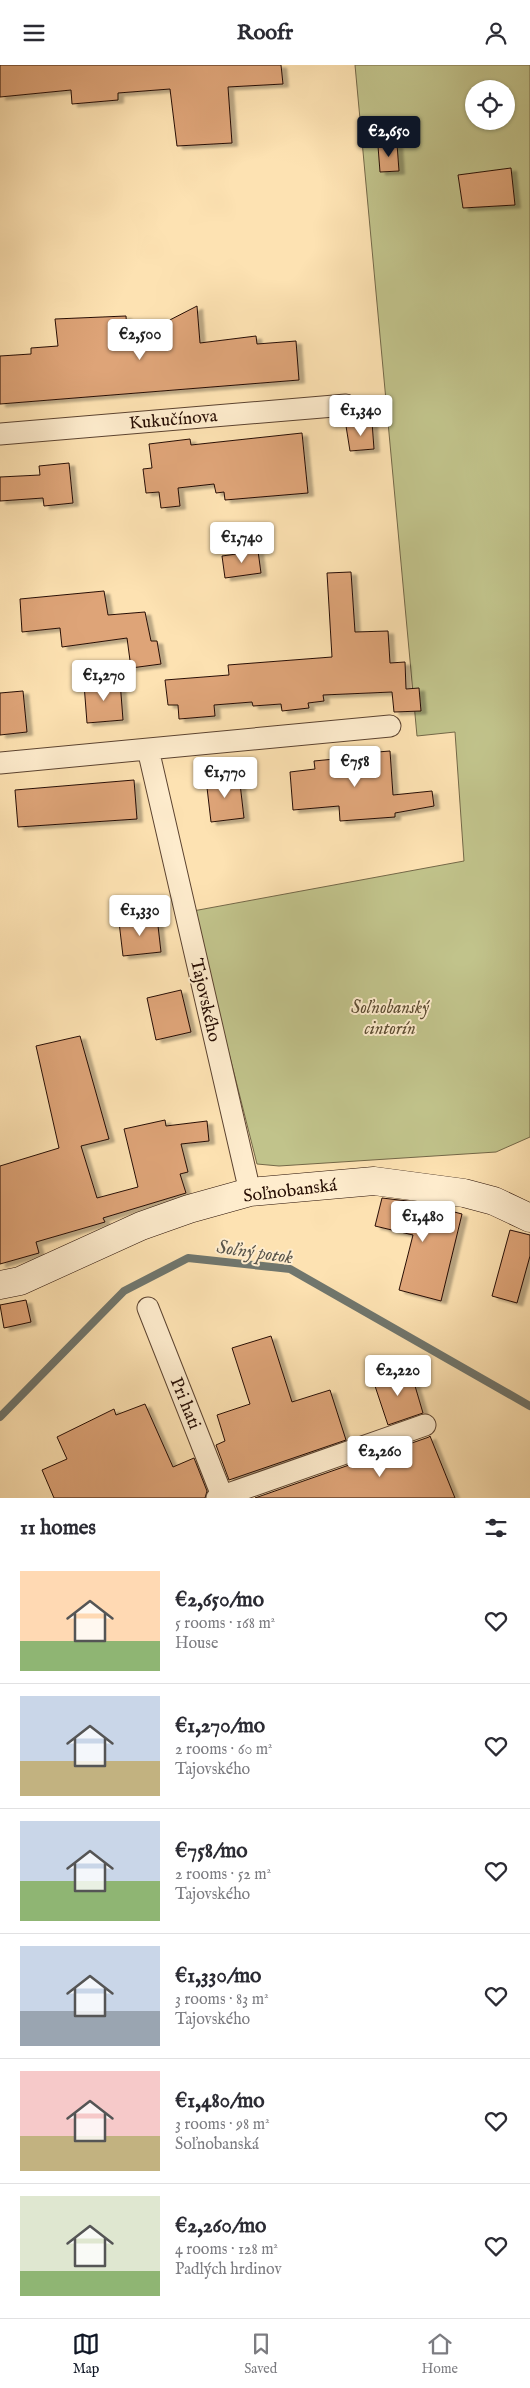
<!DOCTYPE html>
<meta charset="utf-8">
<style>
:root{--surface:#fff;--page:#f7f7f7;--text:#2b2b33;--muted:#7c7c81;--line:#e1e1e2;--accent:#111827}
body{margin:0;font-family:"IM FELL English",serif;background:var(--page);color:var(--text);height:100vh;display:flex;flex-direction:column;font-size:19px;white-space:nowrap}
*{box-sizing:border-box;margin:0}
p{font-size:16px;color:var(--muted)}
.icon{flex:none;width:28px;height:28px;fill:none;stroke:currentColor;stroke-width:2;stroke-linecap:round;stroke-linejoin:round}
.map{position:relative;height:1433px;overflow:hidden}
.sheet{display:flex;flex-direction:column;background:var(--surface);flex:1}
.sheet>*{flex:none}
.fabs{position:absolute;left:465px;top:15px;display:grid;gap:10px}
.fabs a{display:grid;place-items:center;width:50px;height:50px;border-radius:50%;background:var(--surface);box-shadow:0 1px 4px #0004;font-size:25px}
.price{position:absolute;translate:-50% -42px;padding:0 11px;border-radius:5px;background:#fff;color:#222;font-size:16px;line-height:32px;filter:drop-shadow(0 1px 2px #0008)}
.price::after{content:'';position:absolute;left:50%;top:30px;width:15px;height:11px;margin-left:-8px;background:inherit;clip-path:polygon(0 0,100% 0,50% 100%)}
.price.active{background:var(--accent);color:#fff}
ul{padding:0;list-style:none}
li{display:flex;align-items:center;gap:15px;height:125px;padding:0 20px}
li+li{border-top:1px solid var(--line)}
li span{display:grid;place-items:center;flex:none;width:140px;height:100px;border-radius:0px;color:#555}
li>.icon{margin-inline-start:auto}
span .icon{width:60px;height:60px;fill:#fffc;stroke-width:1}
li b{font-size:21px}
h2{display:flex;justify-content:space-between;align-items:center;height:60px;padding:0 20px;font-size:21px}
header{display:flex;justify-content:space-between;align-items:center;height:65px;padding:0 20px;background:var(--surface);font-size:22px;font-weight:800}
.tab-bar{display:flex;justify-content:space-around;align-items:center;height:70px;border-top:1px solid var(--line);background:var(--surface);font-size:14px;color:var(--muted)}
.tab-bar a{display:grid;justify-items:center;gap:2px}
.tab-bar .active{color:var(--accent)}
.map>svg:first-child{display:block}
.green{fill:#c1c38b;stroke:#746848;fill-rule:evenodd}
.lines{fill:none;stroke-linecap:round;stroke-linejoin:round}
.stream{stroke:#70766d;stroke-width:8}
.building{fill:#dea478;stroke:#270e04;filter:url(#shadow)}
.street-casing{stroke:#5c4330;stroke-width:23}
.secondary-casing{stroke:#270e04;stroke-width:29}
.street{stroke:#feeccd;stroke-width:21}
.secondary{stroke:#feeccd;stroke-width:28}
.labels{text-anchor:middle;stroke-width:4;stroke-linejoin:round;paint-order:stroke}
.street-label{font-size:18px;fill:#270e04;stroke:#feeccd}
.park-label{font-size:18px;font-style:italic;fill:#5d4d33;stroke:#feeccd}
.water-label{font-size:19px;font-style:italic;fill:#58544a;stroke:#feeccd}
</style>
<header><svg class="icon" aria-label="menu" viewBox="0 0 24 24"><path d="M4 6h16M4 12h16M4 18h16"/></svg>Roofr<svg class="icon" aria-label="person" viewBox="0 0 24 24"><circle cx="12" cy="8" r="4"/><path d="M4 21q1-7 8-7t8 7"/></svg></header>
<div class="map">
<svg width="530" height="1433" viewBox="0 0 530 1433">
<defs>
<filter id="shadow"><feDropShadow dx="5.5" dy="3" stdDeviation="1" flood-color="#0004"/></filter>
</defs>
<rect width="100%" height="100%" fill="#fde2b2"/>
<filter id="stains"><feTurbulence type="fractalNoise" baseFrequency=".004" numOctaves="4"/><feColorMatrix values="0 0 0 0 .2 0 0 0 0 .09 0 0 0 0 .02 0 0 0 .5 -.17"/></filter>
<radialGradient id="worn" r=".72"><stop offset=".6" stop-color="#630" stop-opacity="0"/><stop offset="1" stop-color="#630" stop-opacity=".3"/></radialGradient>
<!-- green -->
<path class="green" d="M355,0h175v1072l-34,15 -217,14 -22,-2 -64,-253 271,-50 -9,-129 -38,4zM474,24h32v32h-32z"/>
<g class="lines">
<!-- stream -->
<path class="stream" d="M0,1352l124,-126 64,-33 102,11 240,137"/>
</g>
<!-- building -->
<path class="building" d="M0,0h281l2,19 -55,3 4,56 -55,3 -7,-57 -52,4v7l-46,4 -1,-14 -71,7z
M397,79l2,27 -19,1 -2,-26z
M511,103l4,37 -52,3 -5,-33z
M197,241l3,37 56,-7 1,8 39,-3 3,39 -299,24v-48l31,-2v-6l27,-2 -3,-27 71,-3 1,15 35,-7z
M372,357l2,27 -24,2 -4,-25z
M302,368l6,60 -83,7 -1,-8 -8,1 -2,-9 -36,4 2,18 -19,2 -2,-16 -13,1 -3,-24 9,-1 -3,-24 41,-5 1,6z
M69,398l4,40 -29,3 -1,-8 -43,3v-24l40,-2 -1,-9z
M258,486l3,22 -36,5 -3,-22z
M351,507l4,60 33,-1 2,32 15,-1 1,27 13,-1 2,23 -27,1 -2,-20 -69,3 1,6 -16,2 1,5 -27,3 -1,-7 -28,2 -1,-4 -38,3 1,11 -36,3 -1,-14h-10l-3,-25 64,-5 -1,-10 104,-8 -5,-84z
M104,526l4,24 37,-3 6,29h6l4,23 -30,4 -4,-30 -65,9 -2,-19 -38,4 -2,-33z
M120,616l3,39 -36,3 -3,-39z
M23,626l4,41 -27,3v-42z
M390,686l3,44 39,-4 2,15 -39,7v4l-55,4 -1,-15 -46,4 -3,-38 25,-3 -1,-8 52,-5 -1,-3z
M239,710l5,43 -33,4 -5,-43z
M134,715l3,39 -119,8 -3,-37z
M157,852l4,35 -38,4 -4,-34z
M181,925l10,42 -35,8 -9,-42z
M80,971l29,103 -28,7 16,52 41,-11 -14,-58 41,-9 1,6 41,-5 2,20 -28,3 7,28 -8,2 6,19 -83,25 2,4 -69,20 3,11 -39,11v-98l59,-18 -23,-102z
M382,1133l34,4 46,12 -21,87 -42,-11 14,-55 -38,-9z
M510,1165l20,5v21l-13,47 -25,-7z
M26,1235l5,22 -27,6 -4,-23z
M271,1271l21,66 38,-12 16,50 -117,40 -13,-35 9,-4 -8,-26 33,-11 -18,-56z
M410,1304l13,44 -35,12 -15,-45z
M145,1339l28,63 21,-9 13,33 -2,7h-151l-12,-28 25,-11 -10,-22 57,-28 2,6z
M430,1371l25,62h-200l174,-61z"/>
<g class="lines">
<!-- street casing -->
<g class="street-casing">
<path id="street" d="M0,369l346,-29
M148,684l102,443
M0,698l390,-37
M148,1243l75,190
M217,1433l208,-73"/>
</g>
<!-- secondary casing -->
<g class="secondary-casing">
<path id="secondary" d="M0,1220l20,-4 121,-55 48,-17 61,-17 124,-11 90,12 30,8 36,17"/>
</g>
<!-- street -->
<use href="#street" class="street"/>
<!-- secondary -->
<use href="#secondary" class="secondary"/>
</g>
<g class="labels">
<!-- street labels -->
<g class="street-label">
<text transform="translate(173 354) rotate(-5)" y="6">Kukučínova</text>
<text transform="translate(206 935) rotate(77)" y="6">Tajovského</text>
<text transform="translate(290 1125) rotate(-7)" y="6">Soľnobanská</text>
<text transform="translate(186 1338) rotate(68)" y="6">Pri hati</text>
</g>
<!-- park labels -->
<g class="park-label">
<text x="390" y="948">Soľnobanský<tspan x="390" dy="21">cintorín</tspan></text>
</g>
<!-- water labels -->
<g class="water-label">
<text transform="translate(255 1186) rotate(8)" y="7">Soľný potok</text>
</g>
</g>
<rect width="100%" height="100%" filter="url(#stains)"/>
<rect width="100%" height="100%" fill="url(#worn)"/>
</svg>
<div class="fabs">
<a><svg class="icon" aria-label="locate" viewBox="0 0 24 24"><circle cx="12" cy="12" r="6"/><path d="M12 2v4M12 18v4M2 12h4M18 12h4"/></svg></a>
</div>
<b class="price active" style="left:389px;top:93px">€2,650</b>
<b class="price" style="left:140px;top:296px">€2,500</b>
<b class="price" style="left:361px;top:372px">€1,340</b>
<b class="price" style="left:242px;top:499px">€1,740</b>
<b class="price" style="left:104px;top:637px">€1,270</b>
<b class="price" style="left:355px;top:723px">€758</b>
<b class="price" style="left:225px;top:734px">€1,770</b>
<b class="price" style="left:140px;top:872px">€1,330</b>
<b class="price" style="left:423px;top:1178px">€1,480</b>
<b class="price" style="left:398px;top:1332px">€2,220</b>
<b class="price" style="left:380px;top:1413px">€2,260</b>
</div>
<section class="sheet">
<h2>11 homes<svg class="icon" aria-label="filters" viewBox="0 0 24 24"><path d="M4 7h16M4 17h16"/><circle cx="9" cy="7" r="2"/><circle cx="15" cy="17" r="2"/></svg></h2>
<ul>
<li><span style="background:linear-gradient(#ffd9b3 70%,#8fb573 0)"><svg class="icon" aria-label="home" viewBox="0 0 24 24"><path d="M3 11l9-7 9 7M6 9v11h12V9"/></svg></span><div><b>€2,650/mo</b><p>5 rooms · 168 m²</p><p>House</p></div><svg class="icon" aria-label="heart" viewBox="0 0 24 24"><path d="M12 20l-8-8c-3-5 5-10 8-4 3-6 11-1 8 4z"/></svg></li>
<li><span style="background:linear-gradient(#c9d6e8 65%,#c2b280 0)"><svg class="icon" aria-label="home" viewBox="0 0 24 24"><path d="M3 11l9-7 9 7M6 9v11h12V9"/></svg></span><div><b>€1,270/mo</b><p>2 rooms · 60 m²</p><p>Tajovského</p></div><svg class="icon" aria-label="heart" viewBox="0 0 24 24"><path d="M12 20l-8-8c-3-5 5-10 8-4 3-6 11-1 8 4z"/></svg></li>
<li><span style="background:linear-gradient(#c9d6e8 60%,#8fb573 0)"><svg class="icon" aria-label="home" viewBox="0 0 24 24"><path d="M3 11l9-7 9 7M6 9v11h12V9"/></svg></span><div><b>€758/mo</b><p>2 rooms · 52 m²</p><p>Tajovského</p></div><svg class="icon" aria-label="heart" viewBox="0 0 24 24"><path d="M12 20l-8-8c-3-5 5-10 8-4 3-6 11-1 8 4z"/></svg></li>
<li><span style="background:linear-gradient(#c9d6e8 65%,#9aa5b1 0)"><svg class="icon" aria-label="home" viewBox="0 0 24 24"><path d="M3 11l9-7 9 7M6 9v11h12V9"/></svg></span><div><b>€1,330/mo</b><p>3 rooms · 83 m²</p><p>Tajovského</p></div><svg class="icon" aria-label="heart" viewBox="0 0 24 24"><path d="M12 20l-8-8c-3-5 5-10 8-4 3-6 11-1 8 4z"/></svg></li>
<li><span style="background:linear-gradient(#f6c9c9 65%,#c2b280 0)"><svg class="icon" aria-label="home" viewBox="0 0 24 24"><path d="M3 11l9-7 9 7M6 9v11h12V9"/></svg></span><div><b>€1,480/mo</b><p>3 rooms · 98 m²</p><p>Soľnobanská</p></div><svg class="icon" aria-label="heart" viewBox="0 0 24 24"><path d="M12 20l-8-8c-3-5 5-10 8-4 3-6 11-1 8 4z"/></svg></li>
<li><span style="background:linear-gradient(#dfe7d0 75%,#8fb573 0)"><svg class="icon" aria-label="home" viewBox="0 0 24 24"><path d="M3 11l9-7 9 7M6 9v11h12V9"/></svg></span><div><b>€2,260/mo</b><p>4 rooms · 128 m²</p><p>Padlých hrdinov</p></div><svg class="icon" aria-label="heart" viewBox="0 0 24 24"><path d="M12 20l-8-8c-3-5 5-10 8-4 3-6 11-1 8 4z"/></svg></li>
</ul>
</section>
<nav class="tab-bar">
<a class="active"><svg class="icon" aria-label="map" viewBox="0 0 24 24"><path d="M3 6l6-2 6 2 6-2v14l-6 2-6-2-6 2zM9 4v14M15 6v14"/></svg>Map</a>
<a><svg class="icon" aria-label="saved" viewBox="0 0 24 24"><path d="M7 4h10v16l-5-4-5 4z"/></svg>Saved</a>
<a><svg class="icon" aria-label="home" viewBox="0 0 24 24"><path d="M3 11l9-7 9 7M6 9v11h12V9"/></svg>Home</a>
</nav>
